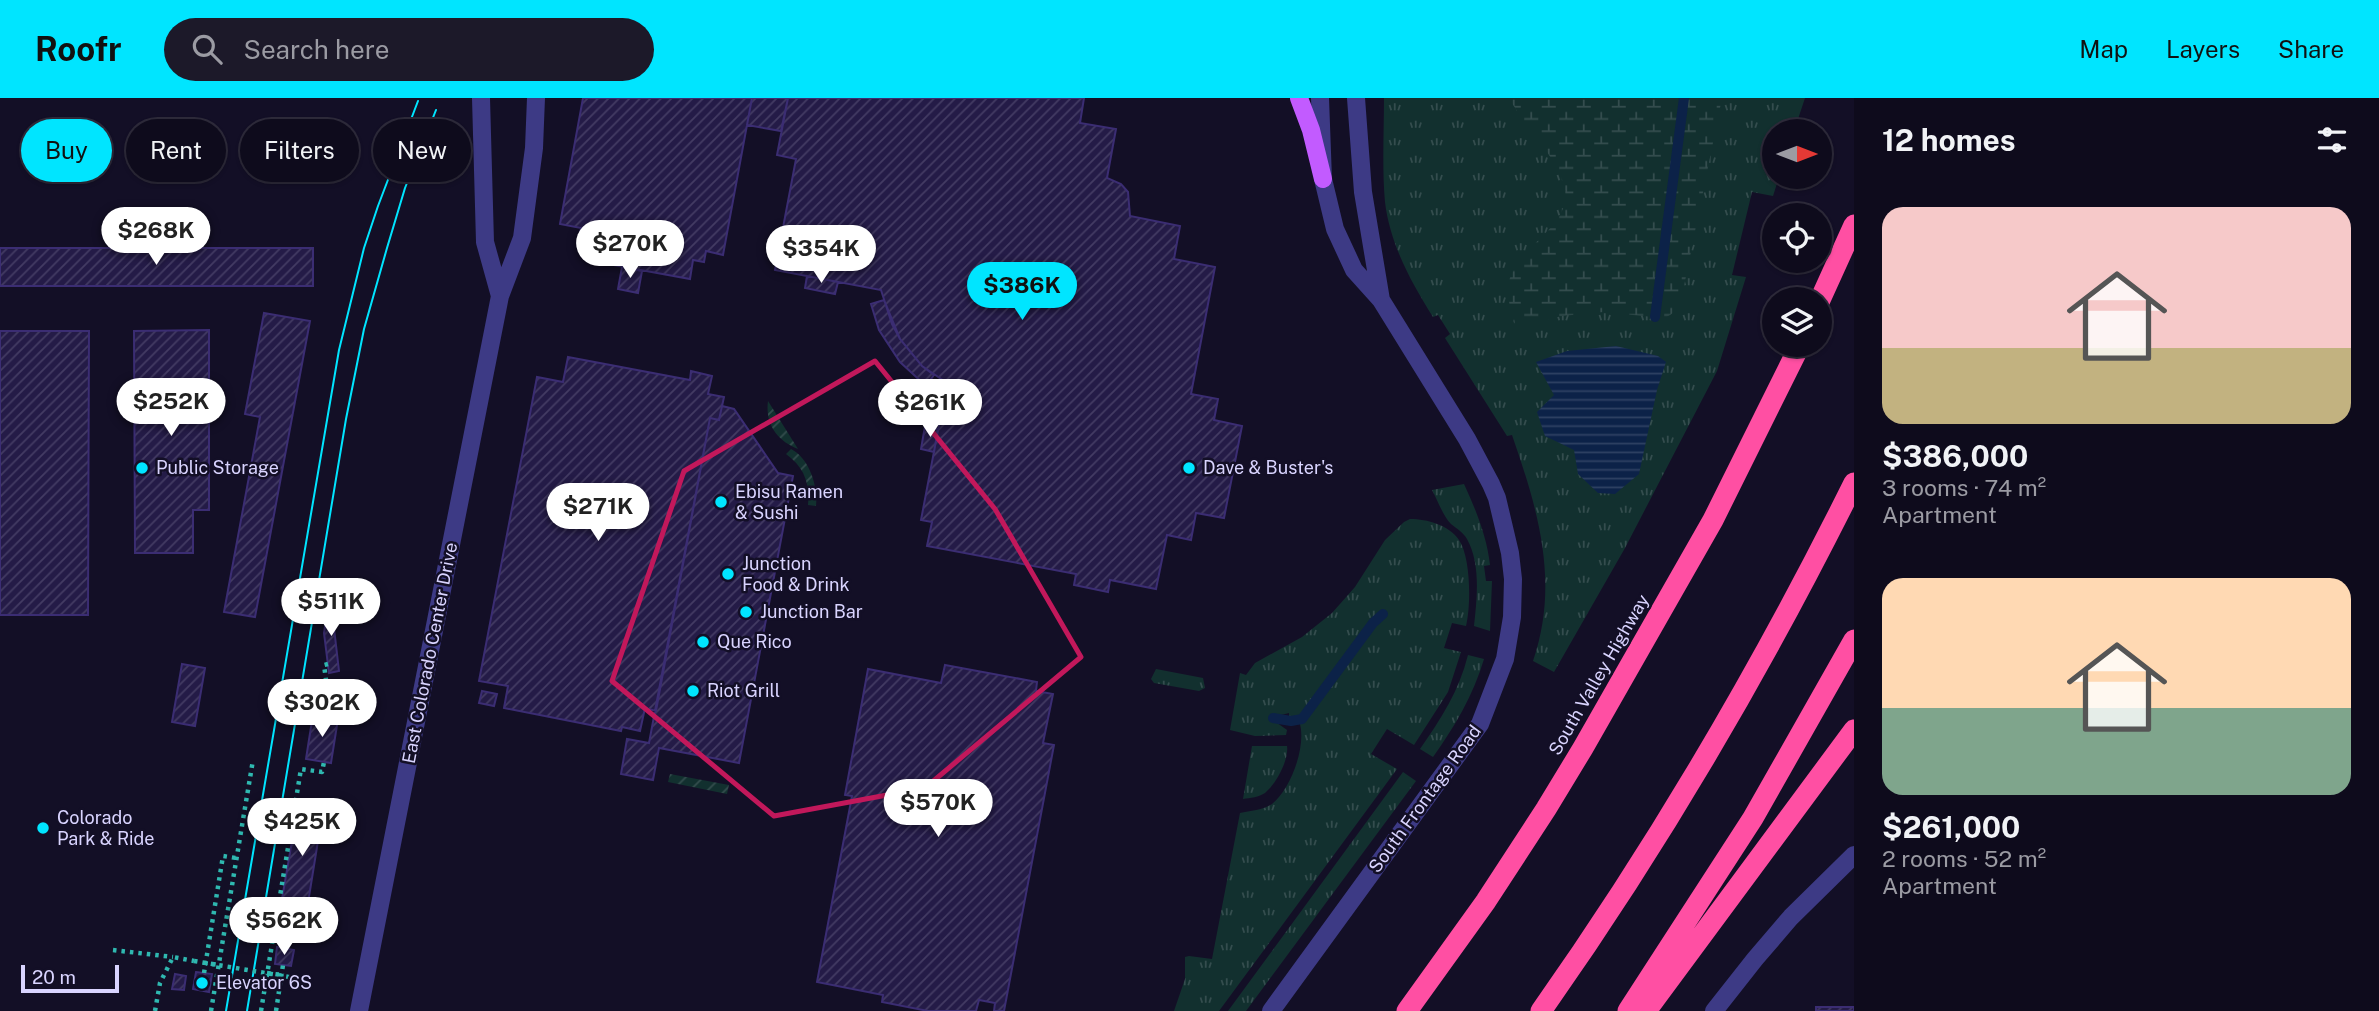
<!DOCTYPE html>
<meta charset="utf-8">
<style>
:root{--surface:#0e0b1c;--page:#1c1929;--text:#f1f3f6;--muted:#9b9ba3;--line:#2e2b3b;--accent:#00e5ff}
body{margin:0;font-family:"Public Sans",sans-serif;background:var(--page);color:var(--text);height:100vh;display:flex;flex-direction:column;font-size:26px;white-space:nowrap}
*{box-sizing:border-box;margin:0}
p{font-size:23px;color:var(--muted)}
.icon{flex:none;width:38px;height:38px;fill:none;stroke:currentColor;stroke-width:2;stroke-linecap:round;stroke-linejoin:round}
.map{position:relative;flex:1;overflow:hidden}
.sheet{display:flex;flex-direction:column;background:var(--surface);width:525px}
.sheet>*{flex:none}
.guide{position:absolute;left:21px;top:21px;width:665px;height:63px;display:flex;gap:14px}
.needle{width:46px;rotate:90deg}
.controls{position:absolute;left:1762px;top:21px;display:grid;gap:14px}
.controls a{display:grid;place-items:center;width:70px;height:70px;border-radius:50%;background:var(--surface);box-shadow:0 2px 5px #0004,0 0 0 2px var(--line);font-size:35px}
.scale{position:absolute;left:21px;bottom:18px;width:98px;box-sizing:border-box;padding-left:7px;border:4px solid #d9d4ff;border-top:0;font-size:19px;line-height:24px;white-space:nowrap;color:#d9d4ff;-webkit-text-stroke:5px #130f26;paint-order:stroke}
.price{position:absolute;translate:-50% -60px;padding:0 16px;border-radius:24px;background:#fff;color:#222;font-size:23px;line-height:46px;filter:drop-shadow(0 2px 4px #0008)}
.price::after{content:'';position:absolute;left:50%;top:42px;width:21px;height:16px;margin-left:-10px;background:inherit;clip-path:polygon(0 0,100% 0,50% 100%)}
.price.selected{background:var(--accent);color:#111}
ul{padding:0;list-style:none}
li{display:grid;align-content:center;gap:14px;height:371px;padding:0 28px}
li span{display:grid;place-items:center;height:217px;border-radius:21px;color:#555}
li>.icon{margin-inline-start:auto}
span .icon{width:126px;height:126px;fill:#fffc;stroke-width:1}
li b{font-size:30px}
h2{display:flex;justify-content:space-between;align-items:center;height:84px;padding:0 28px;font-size:30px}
.tag{padding:0 24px;border-radius:32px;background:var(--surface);box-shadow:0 2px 5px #0004,0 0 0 2px var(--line);font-size:24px;line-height:63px}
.tag.selected{background:var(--accent);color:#111}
header{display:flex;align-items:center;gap:42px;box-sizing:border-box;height:98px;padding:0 35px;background:var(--accent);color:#111}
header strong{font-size:33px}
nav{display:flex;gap:38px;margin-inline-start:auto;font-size:24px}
.search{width:490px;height:63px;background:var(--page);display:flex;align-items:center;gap:18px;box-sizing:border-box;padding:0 24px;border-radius:38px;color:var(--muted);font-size:26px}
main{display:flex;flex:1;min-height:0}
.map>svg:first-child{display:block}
.grass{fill:url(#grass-tufts)}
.wetland{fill:url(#wetland-marsh)}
.garden{fill:url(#garden-furrows)}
.water{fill:url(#water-rules)}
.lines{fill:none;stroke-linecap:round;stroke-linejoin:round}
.stream{stroke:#0c2248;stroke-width:10}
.building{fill:url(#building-hatch);stroke:#3b2d73;stroke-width:2}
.path{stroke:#2fb8b0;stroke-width:4.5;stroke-dasharray:3.5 5;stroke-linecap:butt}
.minor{stroke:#3d3a85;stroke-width:18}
.major{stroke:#c25bff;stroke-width:18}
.highway{stroke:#ff4fa3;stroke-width:21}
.tram{stroke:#00e5ff;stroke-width:2}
.path-bridge{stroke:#2fb8b0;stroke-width:4.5;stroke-dasharray:3.5 5;stroke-linecap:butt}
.marked{fill:none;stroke:#c2185b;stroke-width:5;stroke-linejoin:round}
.poi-dot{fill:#00e5ff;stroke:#130f26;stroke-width:2.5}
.labels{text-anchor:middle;stroke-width:5;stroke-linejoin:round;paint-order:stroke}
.poi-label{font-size:18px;fill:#d9d4ff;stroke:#130f26;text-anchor:start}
.street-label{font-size:18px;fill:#d9d4ff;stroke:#130f26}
</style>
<header>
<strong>Roofr</strong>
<div class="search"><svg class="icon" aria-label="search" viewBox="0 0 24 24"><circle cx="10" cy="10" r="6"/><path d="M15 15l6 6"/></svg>Search here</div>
<nav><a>Map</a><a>Layers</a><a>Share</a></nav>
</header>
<main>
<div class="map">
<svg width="1854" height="913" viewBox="0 0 1854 913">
<defs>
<pattern id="grass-tufts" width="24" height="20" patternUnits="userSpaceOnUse" patternTransform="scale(1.75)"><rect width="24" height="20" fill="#12302f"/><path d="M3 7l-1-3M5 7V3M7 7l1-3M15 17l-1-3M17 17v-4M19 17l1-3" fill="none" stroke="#344d4e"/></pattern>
<pattern id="wetland-marsh" width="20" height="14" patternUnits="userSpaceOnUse" patternTransform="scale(1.75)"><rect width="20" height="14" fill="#12302f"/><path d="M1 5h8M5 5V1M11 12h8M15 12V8" fill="none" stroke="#344d4e"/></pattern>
<pattern id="garden-furrows" width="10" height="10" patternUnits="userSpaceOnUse" patternTransform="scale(1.75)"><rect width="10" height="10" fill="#12302f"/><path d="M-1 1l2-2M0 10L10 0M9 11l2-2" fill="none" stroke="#344d4e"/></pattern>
<pattern id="water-rules" width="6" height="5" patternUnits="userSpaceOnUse" patternTransform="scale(1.75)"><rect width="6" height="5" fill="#0c2248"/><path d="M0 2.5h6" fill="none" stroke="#2f4163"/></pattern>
<pattern id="building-hatch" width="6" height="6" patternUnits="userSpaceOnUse" patternTransform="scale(1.75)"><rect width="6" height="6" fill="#241b47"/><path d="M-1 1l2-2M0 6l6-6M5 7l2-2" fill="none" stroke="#433b63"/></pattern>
</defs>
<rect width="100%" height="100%" fill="#130f26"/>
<!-- grass -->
<path class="grass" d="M1384,0h421l-11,33h-20v46h5l-6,19 -21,-4 -20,83 14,2 -29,94 -92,177 -71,124 -21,-11c27,-79 5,-151 -21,-226l-5,1 -62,-98 5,-4 -12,-19 -5,2c-22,-35 -43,-73 -48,-115 -3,-34 -1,-70 -1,-104z
M1464,386c12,26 23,53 26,81l-6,1 2,15h6l-2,50 -16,-5c3,-27 7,-62 -7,-87 -4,-7 -10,-10 -16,-15 -8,-8 -13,-23 -19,-34z
M1410,421c17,0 39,6 49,21 12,18 12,66 7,86l-14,-3 -8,25 17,4 -13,40 -34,53 -27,-16 -16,25 26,15 -178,242h-45l11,-32v-22l4,-1 23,3 28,-146c10,-2 23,-3 32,-9 19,-15 34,-57 28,-80l9,-9 70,-94 8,-5 -2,-5 -8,4 -74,99 -8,5h-6v-6l-16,4v3l14,10 -1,5 -31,1 -25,-6 10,-57 6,2 9,-12 47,-26 30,-24 23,-26 30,-47 19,-18z
M1468,557l16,4c-11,37 -29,67 -51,98l-13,-8c21,-30 39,-58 48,-94z
M1156,571l47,9 2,10 -6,3 -45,-8 -3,-4z
M1252,648h35c2,14 -11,38 -22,47 -6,4 -15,5 -22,6z
M1403,674l13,9 -170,230h-18z"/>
<!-- wetland -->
<path class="wetland" d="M1509,0h213l-40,198c-4,11 -7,19 -19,22l-60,-6 -41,4 -41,10 -7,-3c-4,-15 -9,-33 -3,-48 12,-32 64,-51 53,-90 -10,-32 -39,-58 -55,-87z"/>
<!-- garden -->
<path class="garden" d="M768,303l30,48c-21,-8 -33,-25 -30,-48z
M791,351c18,9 27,36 25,57l-8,-1c2,-22 -4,-38 -22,-51z
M670,676l59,11 -2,9 -59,-12z"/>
<!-- water -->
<path class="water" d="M1616,248l42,10 8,6 -9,28 -18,84 -24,20 -17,-1 -20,-19 -4,-24 -29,-14 -8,-24 17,-17 -18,-33 31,-11z"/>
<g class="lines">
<!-- stream -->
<path class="stream" d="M1655,219l29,-219
M1273,620l18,3 11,-2 71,-96 10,-9"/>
</g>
<!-- building -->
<path class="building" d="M583,0h169l-29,157 -17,-4 -2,11 -11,-2 -3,19 -104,-19 4,-19 -11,-2 2,-11 -21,-4z
M752,0h36l-7,33 -34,-6z
M788,0h296l-4,25 36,6 -9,49 14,6 7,8 2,24 50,10 -6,33 41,8 -24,127 27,5 -4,21 28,6 -18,92 -28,-5 -5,27 -24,-5 -11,54 -46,-9 -2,12 -34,-7 2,-11 -149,-28 5,-24 -11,-2 26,-137 -25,-17 -22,-27 -8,-15 -11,-34 -106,-20 21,-111 -19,-4z
M0,150h313v38h-313z
M622,169l20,4 -4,22 -20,-4z
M807,178l31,6 -3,12 -30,-6z
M884,202l16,39 22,27 12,9 -8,11 -26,-24 -21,-32 -8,-26z
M264,215l46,8 -55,296 -31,-5 36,-195 -15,-3z
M209,232v180h-16v43h-58l-1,-222z
M0,233h89l-1,284h-88z
M568,259l122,23 1,-9 21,5 -4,18 16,3 -5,23 -9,-2 -54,293 -11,-3 -5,23 -18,-4 -1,4 -117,-23 4,-22 -29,-5 58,-304 26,5z
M722,308l12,3 44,64 15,3 -54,287 -80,-15 -6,32 -32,-6 6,-35 22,4 61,-325 9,2z
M925,328l13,3 -4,23 -13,-3z
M329,502l8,1 -3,27 5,43 -10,2 -5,-40z
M182,566l23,4 -10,58 -23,-4z
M945,567l92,17 -1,9 17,3 -10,49 11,2 -50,266h-10l1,-8 -16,-3 -3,11h-48l-46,-9 1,-7 -66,-13 35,-186 -7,-1 23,-126 73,14z
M482,593l15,3 -3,12 -15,-3z
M313,616l25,5 -7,44 -25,-4z
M297,714l25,4 -14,87 -26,-4z
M277,849l17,3 -3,16 -16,-2z
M196,874l16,2 -3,18 -16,-3z
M175,876l11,2 -2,14 -12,-1z
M1816,909h38v4h-38z"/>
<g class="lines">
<!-- path -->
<path class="path" d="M328,566l-4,1 7,52
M113,852l60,7
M205,867l1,-2 13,2
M204,875l19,-117 13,2
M267,875l15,2v-2
M295,880l10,2
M155,913l5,-28 13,-26 21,4
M211,913l42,-251
M261,913l40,-242 21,3 2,-10
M276,913l7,-46"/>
<!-- minor -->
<path class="minor" d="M481,0l4,144 15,54
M1356,0l7,94 18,108
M359,913l141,-715 22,-58 12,-90 2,-50
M1271,913l209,-287 25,-65 7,-42 1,-38 -3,-26 -13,-55 -6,-14 -24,-45 -86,-139 -27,-30 -19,-41 -12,-50 -3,-81
M1714,913l41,-52 36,-42 63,-62"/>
<!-- major -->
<path class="major" d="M1299,0l12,32 12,49"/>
<!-- highway -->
<path class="highway" d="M1820,202l34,-75
M1407,913l79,-110 60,-92 37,-61 130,-228 87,-175
M1541,913c118,-167 222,-345 313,-528
M1628,913l125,-193 101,-178
M1646,913l208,-281"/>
<!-- tram -->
<path class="tram" d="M226,913l113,-661 25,-102 14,-42 40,-105
M247,913l99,-592 18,-90 23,-81 18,-60 31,-78"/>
<!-- path-bridge -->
<path class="path-bridge" d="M194,863l101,17"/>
</g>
<!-- marked area -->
<path class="marked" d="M875,263l120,148 86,148 -156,131 -151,28 -162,-135 72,-210z"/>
<!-- markers -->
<g class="poi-dot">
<circle cx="142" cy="370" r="7"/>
<circle cx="1189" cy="370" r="7"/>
<circle cx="721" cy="404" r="7"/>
<circle cx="728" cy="476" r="7"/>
<circle cx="746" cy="514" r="7"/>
<circle cx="703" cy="544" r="7"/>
<circle cx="693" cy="593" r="7"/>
<circle cx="43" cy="730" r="7"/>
<circle cx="202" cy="885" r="7"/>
</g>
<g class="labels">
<!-- poi labels -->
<g class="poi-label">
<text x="156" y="376">Public Storage</text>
<text x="1203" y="376">Dave &amp; Buster's</text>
<text x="735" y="400">Ebisu Ramen<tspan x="735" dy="21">&amp; Sushi</tspan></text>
<text x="742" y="472">Junction<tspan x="742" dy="21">Food &amp; Drink</tspan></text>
<text x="760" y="520">Junction Bar</text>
<text x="717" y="550">Que Rico</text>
<text x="707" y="599">Riot Grill</text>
<text x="57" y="726">Colorado<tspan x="57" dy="21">Park &amp; Ride</tspan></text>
<text x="216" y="891">Elevator 6S</text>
</g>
<!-- street labels -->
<g class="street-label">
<text transform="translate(430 555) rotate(-79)" y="6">East Colorado Center Drive</text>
<text transform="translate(1599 577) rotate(-60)" y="6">South Valley Highway</text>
<text transform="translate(1425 701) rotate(-54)" y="6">South Frontage Road</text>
</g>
</g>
</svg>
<div class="controls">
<a><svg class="needle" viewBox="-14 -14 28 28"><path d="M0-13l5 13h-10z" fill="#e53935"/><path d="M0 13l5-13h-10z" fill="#9b9ba3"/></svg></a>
<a><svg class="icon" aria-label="locate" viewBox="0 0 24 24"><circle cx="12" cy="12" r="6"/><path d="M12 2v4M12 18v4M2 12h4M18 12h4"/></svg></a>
<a><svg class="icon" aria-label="layers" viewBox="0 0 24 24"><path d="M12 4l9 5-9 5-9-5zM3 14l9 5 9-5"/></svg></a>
</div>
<div class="scale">20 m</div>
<b class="price" style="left:156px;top:169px">$268K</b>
<b class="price" style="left:630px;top:182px">$270K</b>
<b class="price" style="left:821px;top:187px">$354K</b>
<b class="price selected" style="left:1022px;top:224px">$386K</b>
<b class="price" style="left:171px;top:340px">$252K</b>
<b class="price" style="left:930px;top:341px">$261K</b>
<b class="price" style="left:598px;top:445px">$271K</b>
<b class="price" style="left:331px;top:540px">$511K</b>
<b class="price" style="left:322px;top:641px">$302K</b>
<b class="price" style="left:938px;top:741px">$570K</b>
<b class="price" style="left:302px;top:760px">$425K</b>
<b class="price" style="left:284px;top:859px">$562K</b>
<div class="guide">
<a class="tag selected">Buy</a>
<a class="tag">Rent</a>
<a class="tag">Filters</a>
<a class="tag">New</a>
</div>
</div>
<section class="sheet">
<h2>12 homes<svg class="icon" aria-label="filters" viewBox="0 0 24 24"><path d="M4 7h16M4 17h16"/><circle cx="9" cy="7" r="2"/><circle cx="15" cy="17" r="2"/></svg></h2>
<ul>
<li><span style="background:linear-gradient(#f6c9c9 65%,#c2b280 0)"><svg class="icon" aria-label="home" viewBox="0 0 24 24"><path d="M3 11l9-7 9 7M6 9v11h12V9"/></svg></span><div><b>$386,000</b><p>3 rooms · 74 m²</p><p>Apartment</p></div></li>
<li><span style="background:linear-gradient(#ffd9b3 60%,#7fa58c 0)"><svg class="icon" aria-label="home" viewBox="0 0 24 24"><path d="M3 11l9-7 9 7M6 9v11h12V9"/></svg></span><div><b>$261,000</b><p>2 rooms · 52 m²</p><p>Apartment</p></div></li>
</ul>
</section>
</main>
